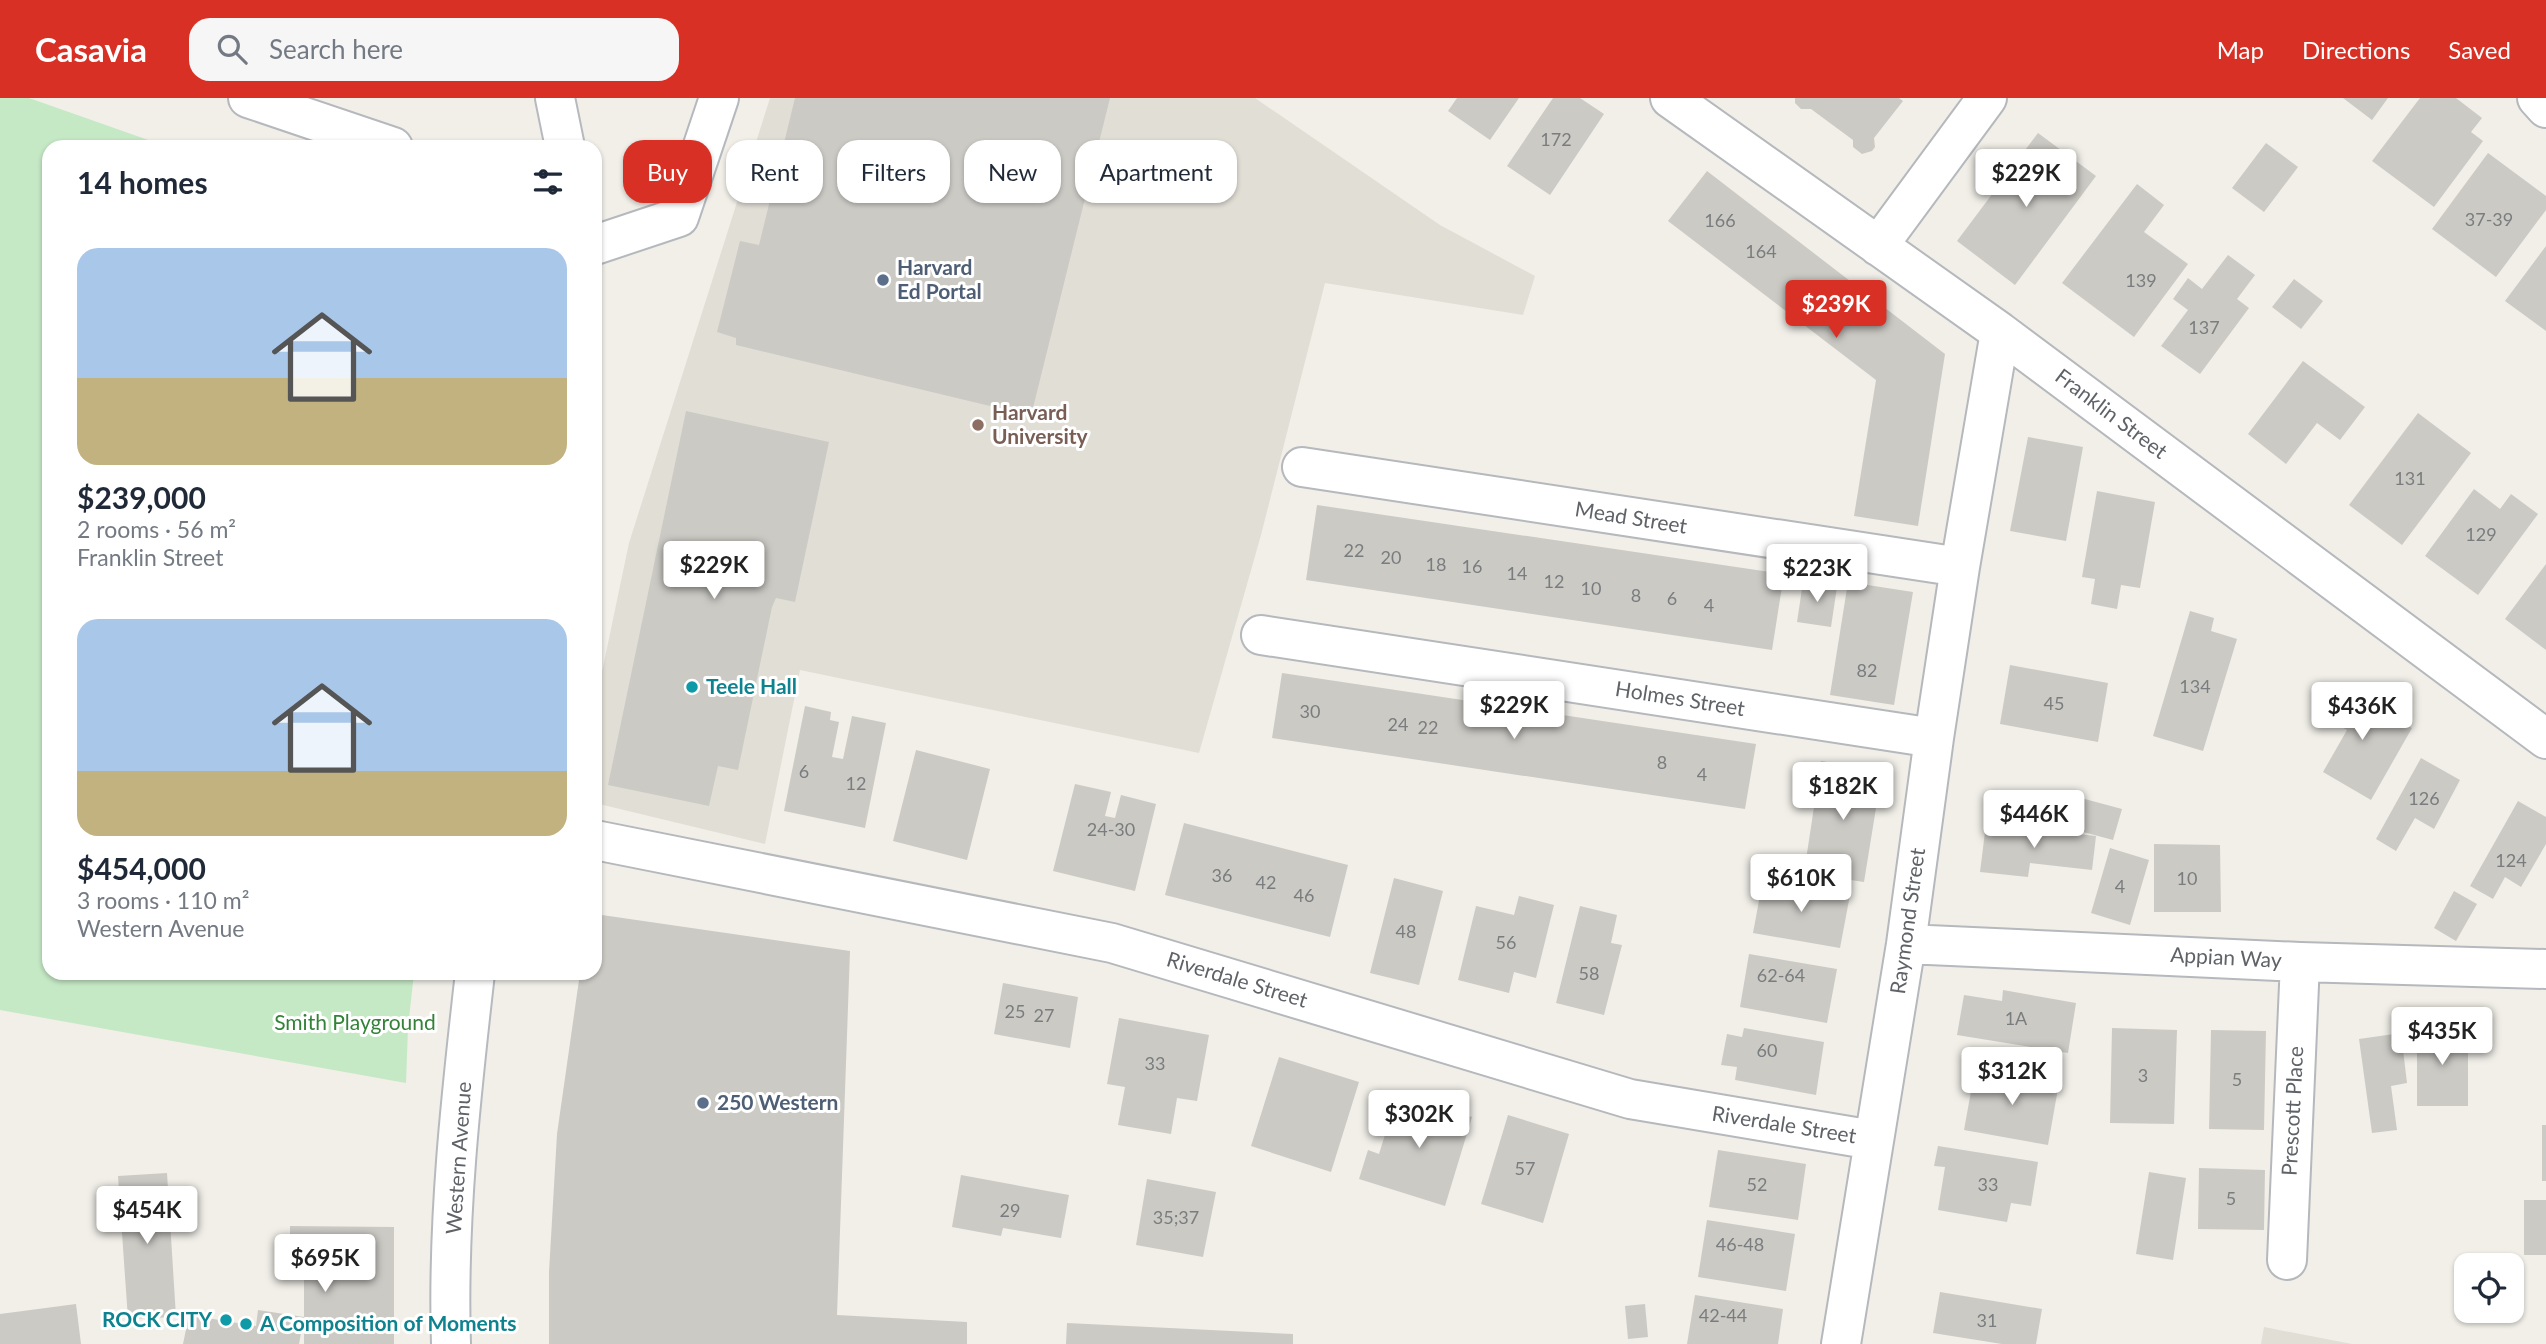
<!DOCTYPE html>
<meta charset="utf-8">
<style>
:root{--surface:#fff;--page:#f6f6f7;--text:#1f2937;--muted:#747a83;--accent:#d93025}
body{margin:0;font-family:Lato,sans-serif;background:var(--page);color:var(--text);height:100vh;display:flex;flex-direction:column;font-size:26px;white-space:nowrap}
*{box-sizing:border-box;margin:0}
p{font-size:23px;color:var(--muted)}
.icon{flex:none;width:38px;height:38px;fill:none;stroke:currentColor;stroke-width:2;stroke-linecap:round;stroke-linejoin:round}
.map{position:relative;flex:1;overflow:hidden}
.side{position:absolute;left:42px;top:42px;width:560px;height:840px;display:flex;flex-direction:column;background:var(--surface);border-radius:21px;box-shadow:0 2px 5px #0004}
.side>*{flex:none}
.top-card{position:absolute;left:623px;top:42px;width:665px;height:63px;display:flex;gap:14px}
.fabs{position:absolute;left:2454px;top:1155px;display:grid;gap:14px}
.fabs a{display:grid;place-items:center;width:70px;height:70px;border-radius:14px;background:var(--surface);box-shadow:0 2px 5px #0004;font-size:35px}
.price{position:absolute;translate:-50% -60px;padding:0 16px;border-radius:7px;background:#fff;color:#222;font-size:23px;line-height:46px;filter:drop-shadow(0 2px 4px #0008)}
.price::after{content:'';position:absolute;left:50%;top:42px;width:21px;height:16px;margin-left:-10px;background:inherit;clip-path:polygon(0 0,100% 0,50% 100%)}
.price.selected{background:var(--accent);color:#fff}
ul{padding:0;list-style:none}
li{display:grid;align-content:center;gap:14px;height:371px;padding:0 35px}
li span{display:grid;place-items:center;height:217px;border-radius:21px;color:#555}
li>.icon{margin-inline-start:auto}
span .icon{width:126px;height:126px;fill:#fffc;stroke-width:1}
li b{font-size:30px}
h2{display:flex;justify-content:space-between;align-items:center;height:84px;padding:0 35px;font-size:30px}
.pill{padding:0 24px;border-radius:21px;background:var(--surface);box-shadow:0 2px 5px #0004;font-size:24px;line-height:63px}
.pill.selected{background:var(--accent);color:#fff}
header{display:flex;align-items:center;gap:42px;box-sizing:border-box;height:98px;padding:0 35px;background:var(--accent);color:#fff}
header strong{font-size:33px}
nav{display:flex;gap:38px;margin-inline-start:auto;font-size:24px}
.search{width:490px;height:63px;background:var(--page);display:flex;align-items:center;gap:18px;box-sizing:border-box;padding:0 24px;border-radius:21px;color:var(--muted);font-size:26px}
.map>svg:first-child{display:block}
.education{fill:#e1ded6}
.green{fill:#c5e8c5}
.building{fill:#cccac5}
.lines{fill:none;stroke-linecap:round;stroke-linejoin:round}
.street-casing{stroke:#b5b8bc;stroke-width:42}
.secondary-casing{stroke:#b6babf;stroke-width:42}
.street{stroke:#fff;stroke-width:38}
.secondary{stroke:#fff;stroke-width:38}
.service-dot{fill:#5c6f8a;stroke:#fff;stroke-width:2.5}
.education-dot{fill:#8d6e63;stroke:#fff;stroke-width:2.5}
.culture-dot{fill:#0f9aa8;stroke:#fff;stroke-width:2.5}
.labels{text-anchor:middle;stroke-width:6;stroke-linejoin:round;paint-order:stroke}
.number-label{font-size:18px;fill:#7a7d7f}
.service-label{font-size:21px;font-weight:bold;fill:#4e5e75;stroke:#fff;text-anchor:start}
.education-label{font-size:21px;font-weight:bold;fill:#785e54;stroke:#fff;text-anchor:start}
.street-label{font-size:21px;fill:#5f6368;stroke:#fff}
.culture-label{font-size:21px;font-weight:bold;fill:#0d838f;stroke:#fff;text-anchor:start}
.park-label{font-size:21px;fill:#348238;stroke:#fff}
</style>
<header>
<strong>Casavia</strong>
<div class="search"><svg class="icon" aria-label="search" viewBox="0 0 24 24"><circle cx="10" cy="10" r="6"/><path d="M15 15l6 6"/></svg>Search here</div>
<nav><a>Map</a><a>Directions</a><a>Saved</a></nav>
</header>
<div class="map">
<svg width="2546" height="1246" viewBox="0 0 2546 1246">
<rect width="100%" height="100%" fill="#f1efe8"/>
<!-- education -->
<path class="education" d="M770,0h485l185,127 95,51 -12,39 -198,-32 -64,252 -62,218 -399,-83 -35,174 -170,-41v-98l34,-162z
M2264,1229l88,17h-91z"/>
<!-- green -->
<path class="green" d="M0,0h29l139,49h-119v826h365l-6,54 -2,56 -406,-73z"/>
<!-- building -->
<path class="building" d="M795,0h315l-79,318 -295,-71v-7l-19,-6 23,-91 19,4z
M1457,0h62l-29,42 -42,-29z
M1553,0h27l24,16 -54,81 -43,-29z
M1795,0h104l4,3 -29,37 1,9 -3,4 -10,3 -9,-7v-7l-42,-31h-10l-6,-6z
M2343,0h45l-16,22z
M2420,0h36l26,20 -11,14 12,9 -49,66 -62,-46z
M2038,35l58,43 -81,109 -58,-44z
M2266,45l32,24 -34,45 -32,-24z
M2488,55l58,43v14l-50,67 -64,-48z
M1707,73l238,183 -27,172 -64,-10 22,-136 -208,-159z
M2137,86l27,21 -20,27 44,32 -54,73 -72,-54z
M2546,148v85l-41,-30z
M2228,157l27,20 -18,24 12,9 -49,66 -39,-28 27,-36 -15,-11 15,-21 14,11z
M2294,181l29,22 -22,28 -29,-22z
M2303,263l62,46 -25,33 -23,-17 -31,41 -38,-30z
M686,313l143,31 -34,160 -19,-4 -4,9 -34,163 -20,-4 -9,40 -101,-21z
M2418,315l53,40 -69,92 -53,-40z
M2028,339l55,10 -17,94 -56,-10z
M2474,391l26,20 11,-15 27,20 -60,81 -53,-39z
M2097,393l58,11 -15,86 -19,-3 -4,24 -26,-5 4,-25 -13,-2z
M1317,407l467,69 -12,76 -466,-70z
M2546,466v86l-41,-31z
M1803,484l34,5 -6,40 -34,-5z
M1848,484l65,10 -19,113 -64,-10z
M2190,513l24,7 -3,13 26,8 -34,112 -50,-15z
M2010,567l98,18 -10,59 -98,-18z
M1282,575l474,71 -11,65 -473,-71z
M2333,586l79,44 -41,72 -48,-28 24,-42 -30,-17z
M805,608l26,6 -1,8 9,2 -7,35 11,2 9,-43 34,7 -21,105 -81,-17z
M916,652l74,19 -23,91 -74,-19z
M2421,660l39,22 -26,49 -19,-11 -19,33 -20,-12z
M1821,663l61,10 -18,111 -60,-9z
M1075,686l36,8 -6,24 10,2 6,-23 35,9 -21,87 -82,-20z
M2081,700l41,11 -9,31 -41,-11z
M2518,703l28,16v27l-25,43 -16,-10 -12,22 -23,-13z
M1184,725l164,42 -18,72 -165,-42z
M1986,726l110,12 -4,34 -62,-7 -2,14 -48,-5z
M2154,746l66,1 1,67h-67z
M2110,750l39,12 -19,65 -39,-12z
M1394,780l49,13 -24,94 -49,-12z
M1763,781l87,16 -10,53 -87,-15z
M2454,793l23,13 -21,37 -22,-13z
M1519,798l35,9 -18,73 -22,-6 -5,21 -51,-13 18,-74 38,9z
M1580,808l37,9 -6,28 11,2 -18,70 -48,-12z
M595,816l255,37 -13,364 130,7v22h-418v-72l8,-138 23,-161h15z
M1749,856l88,15 -10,54 -87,-16z
M1003,885l75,14 -8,51 -76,-14z
M2003,892l73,13 -8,50 -111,-18 7,-40 38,6z
M1119,920l90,17 -12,66 -20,-3 -6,36 -53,-9 7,-38 -18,-3z
M1744,930l80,14 -8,53 -81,-15 2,-13 -16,-2 6,-31 15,3z
M2112,930l65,2 -3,94 -64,-1z
M2417,930h51v78h-51z
M2211,932l55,1 -2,99 -55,-1z
M2401,935l6,50 -16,3 6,44 -25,3 -13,-94z
M1279,959l80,25 -28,90 -80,-26z
M1975,971l84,14 -11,62 -84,-15z
M1398,995l74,24 -27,89 -86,-27 9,-29 11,4z
M1508,1017l61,19 -26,89 -62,-19z
M2542,1027h4v56h-4z
M1938,1048l100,16 -7,44 -20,-3 -4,19 -69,-12 7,-43 -11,-1z
M1718,1052l88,14 -8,56 -89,-13z
M2199,1070l66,2 -1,60 -66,-1z
M2149,1074l37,6 -13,82 -37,-6z
M167,1075l9,144 -48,2 -10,-143z
M961,1077l108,20 -8,43 -58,-10 -2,8 -49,-9z
M1147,1081l69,13 -13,65 -67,-12z
M2524,1102h22v55h-22z
M1707,1122l88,14 -9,57 -88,-14z
M290,1128l104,1v117h-90v-27l-5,27h-116l6,-29 67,11 2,-16 46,7v-55l-14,-1z
M1940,1194l102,17 -6,35h-34l-69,-11z
M1695,1197l88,14 -5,35h-91z
M76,1206l5,40h-81v-30z
M1645,1206l3,33 -20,2 -3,-33z
M1067,1225l226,11v10h-227z"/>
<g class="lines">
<!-- street casing -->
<g class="street-casing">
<path id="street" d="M248,0l145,49
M1670,0l330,234 546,407
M2537,0l9,10
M595,147l84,-28 40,-119
M1878,148l109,-148
M1302,369l658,100
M1261,537l673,103
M595,742l517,103 518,156 243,41
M1906,846l394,18 246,7
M2287,1162l13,-298
M1841,1246l65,-400 28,-206 26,-171 40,-235"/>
</g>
<!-- secondary casing -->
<g class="secondary-casing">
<path id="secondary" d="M555,0l10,49
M451,1246c-4,-123 10,-249 24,-371"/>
</g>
<!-- street -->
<use href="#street" class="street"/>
<!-- secondary -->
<use href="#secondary" class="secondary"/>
</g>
<!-- markers -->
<g class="service-dot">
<circle cx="883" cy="182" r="7"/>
<circle cx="703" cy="1005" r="7"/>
</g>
<circle class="education-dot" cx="978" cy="327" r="7"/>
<g class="culture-dot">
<circle cx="692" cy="589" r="7"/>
<circle cx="226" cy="1222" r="7"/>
<circle cx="246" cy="1226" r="7"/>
</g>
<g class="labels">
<!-- number labels -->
<g class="number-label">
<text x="1556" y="48">172</text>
<text x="2489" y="128">37-39</text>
<text x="1720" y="129">166</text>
<text x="1761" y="160">164</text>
<text x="2141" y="189">139</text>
<text x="2204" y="236">137</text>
<text x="2410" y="387">131</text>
<text x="2481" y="443">129</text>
<text x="1354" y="459">22</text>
<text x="1391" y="466">20</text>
<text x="1436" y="473">18</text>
<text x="1472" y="475">16</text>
<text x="1517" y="482">14</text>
<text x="1554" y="490">12</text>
<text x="1591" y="497">10</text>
<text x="1636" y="504">8</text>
<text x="1672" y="507">6</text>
<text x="1709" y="514">4</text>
<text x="1867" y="579">82</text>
<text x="2195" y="595">134</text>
<text x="2054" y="612">45</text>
<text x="1310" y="620">30</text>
<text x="1398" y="633">24</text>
<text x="1428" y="636">22</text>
<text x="1662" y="671">8</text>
<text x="804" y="680">6</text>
<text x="1702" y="683">4</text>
<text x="856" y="692">12</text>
<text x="2424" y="707">126</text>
<text x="1111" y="738">24-30</text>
<text x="2511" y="769">124</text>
<text x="1222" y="784">36</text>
<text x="2187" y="787">10</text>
<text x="1266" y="791">42</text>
<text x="2120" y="795">4</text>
<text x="1304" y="804">46</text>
<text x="1406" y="840">48</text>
<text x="1506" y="851">56</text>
<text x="1589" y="882">58</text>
<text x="1781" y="884">62-64</text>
<text x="1015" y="920">25</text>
<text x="1044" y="924">27</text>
<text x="2016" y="927">1A</text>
<text x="1767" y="959">60</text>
<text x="1155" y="972">33</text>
<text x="2143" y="984">3</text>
<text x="2237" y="988">5</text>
<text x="1525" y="1077">57</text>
<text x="1757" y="1093">52</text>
<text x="1988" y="1093">33</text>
<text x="2231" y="1107">5</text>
<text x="1010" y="1119">29</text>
<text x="1176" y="1126">35;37</text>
<text x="1740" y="1153">46-48</text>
<text x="1723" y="1224">42-44</text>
<text x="1987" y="1229">31</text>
</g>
<!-- service labels -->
<g class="service-label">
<text x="897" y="177">Harvard<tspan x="897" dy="24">Ed Portal</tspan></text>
<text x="717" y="1012">250 Western</text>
</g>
<!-- education labels -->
<g class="education-label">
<text x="992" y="322">Harvard<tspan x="992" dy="24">University</tspan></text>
</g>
<!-- street labels -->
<g class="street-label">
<text transform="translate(2111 316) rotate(37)" y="7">Franklin Street</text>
<text transform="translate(1631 420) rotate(9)" y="7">Mead Street</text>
<text transform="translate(1680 601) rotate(9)" y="7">Holmes Street</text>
<text transform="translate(1908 823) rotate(-82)" y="7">Raymond Street</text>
<text transform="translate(2226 860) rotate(3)" y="7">Appian Way</text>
<text transform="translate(1237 882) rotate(17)" y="7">Riverdale Street</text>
<text transform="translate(2293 1013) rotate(-87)" y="7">Prescott Place</text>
<text transform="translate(1784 1027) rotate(9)" y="7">Riverdale Street</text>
<text transform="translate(459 1060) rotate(-86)" y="7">Western Avenue</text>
</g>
<!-- culture labels -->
<g class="culture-label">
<text x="706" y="596">Teele Hall</text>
<text x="212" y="1229" text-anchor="end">ROCK CITY</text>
<text x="260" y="1233">A Composition of Moments</text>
</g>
<!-- park labels -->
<g class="park-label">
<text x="355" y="932">Smith Playground</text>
</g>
</g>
</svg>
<div class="fabs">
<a><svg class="icon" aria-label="locate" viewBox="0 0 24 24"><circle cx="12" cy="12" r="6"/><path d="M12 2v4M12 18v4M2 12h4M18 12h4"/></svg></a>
</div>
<b class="price" style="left:2026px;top:111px">$229K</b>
<b class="price selected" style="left:1836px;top:242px">$239K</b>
<b class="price" style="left:714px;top:503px">$229K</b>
<b class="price" style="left:1817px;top:506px">$223K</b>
<b class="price" style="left:1514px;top:643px">$229K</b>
<b class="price" style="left:2362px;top:644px">$436K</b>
<b class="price" style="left:1843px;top:724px">$182K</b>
<b class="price" style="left:2034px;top:752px">$446K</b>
<b class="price" style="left:1801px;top:816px">$610K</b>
<b class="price" style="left:2442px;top:969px">$435K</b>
<b class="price" style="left:2012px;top:1009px">$312K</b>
<b class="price" style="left:1419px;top:1052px">$302K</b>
<b class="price" style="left:147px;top:1148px">$454K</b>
<b class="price" style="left:325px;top:1196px">$695K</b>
<div class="top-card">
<a class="pill selected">Buy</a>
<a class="pill">Rent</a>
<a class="pill">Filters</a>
<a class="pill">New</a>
<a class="pill">Apartment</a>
</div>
<section class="side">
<h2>14 homes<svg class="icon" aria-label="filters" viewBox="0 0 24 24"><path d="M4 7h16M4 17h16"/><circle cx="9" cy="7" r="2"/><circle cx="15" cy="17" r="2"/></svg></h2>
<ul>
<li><span style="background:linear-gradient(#a9c7e8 60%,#c2b280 0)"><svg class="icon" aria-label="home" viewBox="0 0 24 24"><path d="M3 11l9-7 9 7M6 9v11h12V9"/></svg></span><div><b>$239,000</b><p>2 rooms · 56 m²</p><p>Franklin Street</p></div></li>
<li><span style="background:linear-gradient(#a9c7e8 70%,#c2b280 0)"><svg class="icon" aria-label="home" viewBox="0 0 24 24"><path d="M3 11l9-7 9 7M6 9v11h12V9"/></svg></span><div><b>$454,000</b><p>3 rooms · 110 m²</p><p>Western Avenue</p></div></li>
</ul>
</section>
</div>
